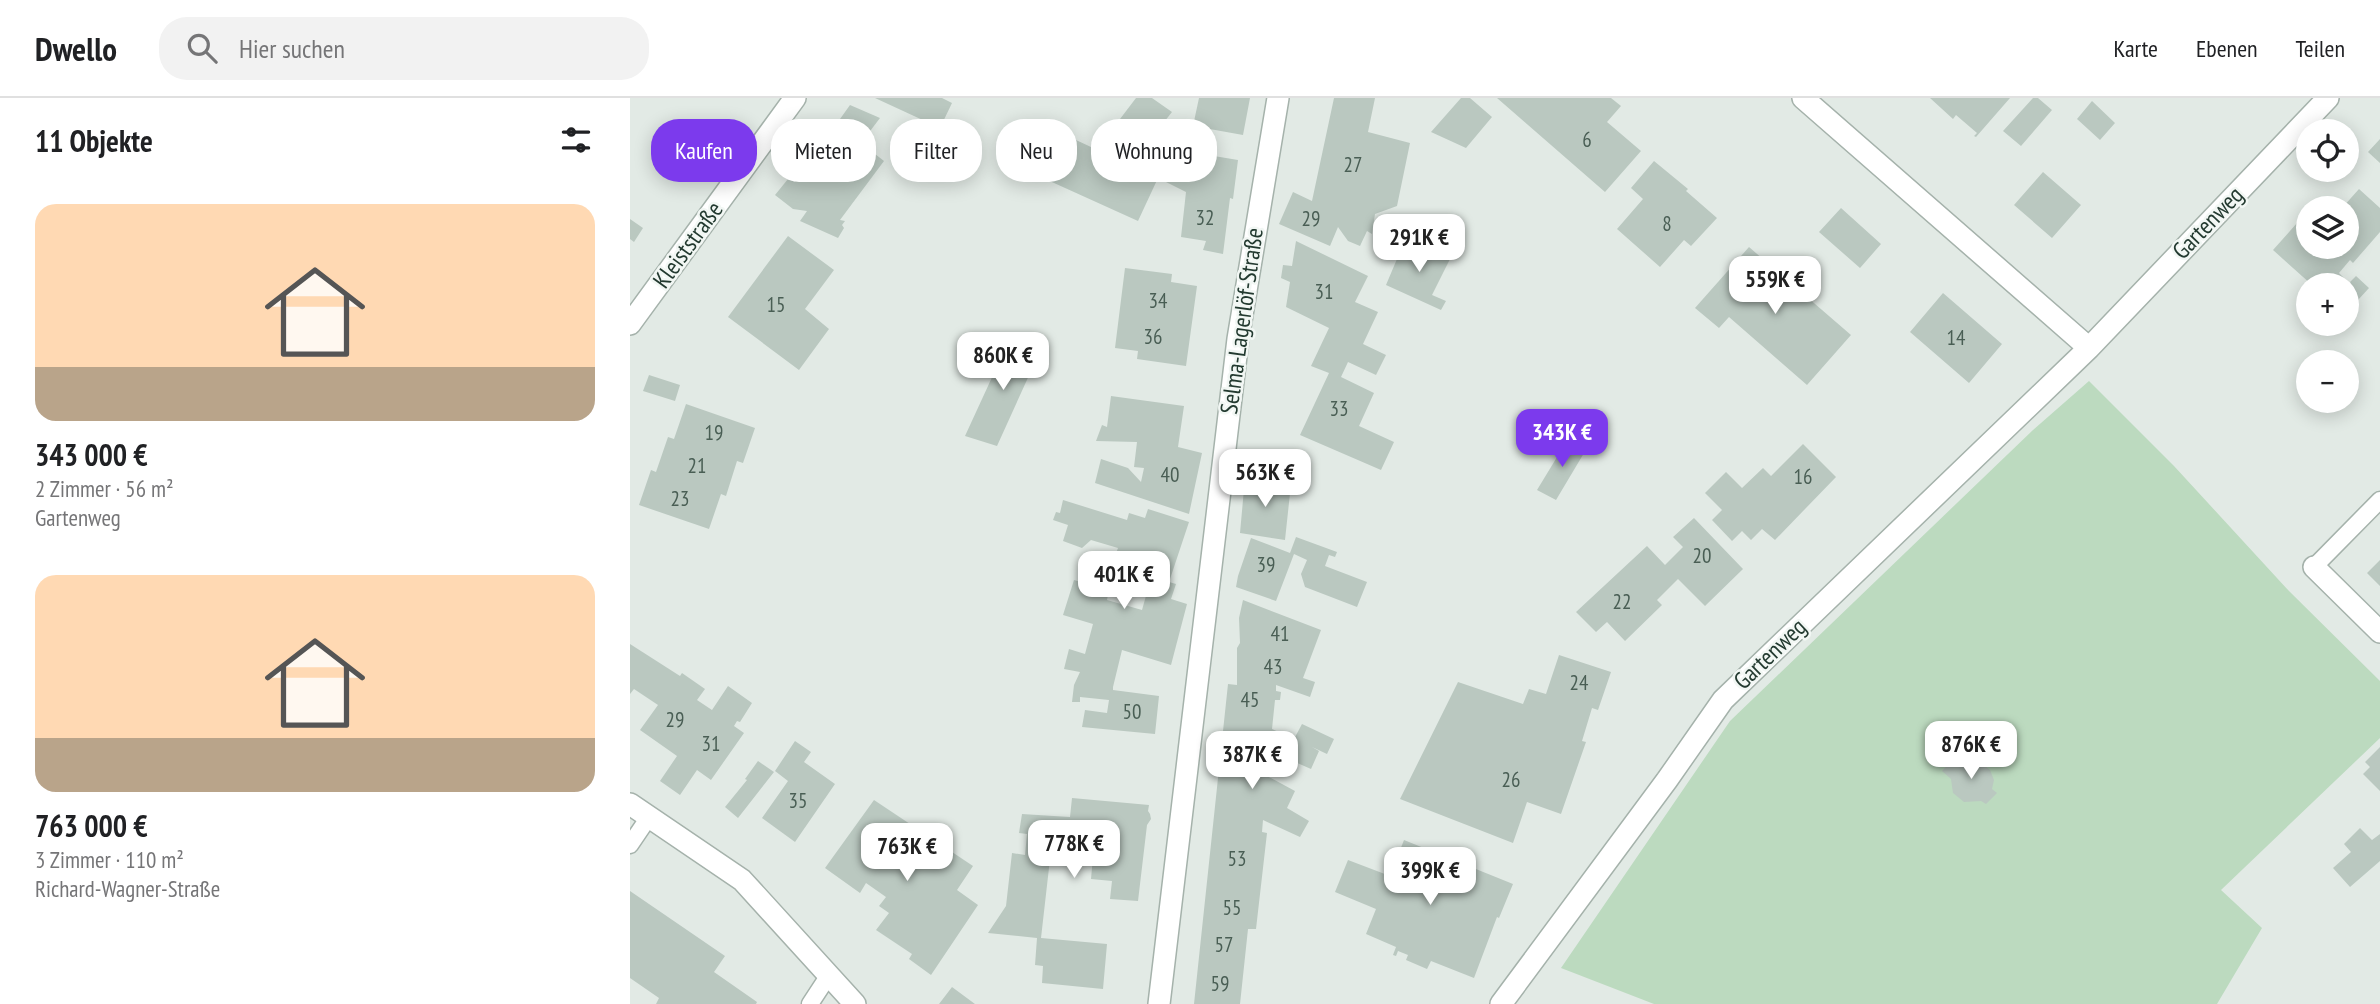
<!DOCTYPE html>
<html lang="de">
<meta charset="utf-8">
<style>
:root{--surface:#fff;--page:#f2f2f2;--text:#202124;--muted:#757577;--line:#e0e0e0;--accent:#7c3aed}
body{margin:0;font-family:"PT Sans Narrow",sans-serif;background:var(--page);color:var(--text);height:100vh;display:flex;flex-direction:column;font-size:26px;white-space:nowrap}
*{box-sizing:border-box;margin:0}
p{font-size:23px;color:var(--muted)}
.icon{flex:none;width:38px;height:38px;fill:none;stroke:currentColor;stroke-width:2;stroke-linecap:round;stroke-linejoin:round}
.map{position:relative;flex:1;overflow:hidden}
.sheet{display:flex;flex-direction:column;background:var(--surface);width:630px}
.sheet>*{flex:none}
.top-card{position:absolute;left:21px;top:21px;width:665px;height:63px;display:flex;gap:14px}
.fabs{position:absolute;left:1666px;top:21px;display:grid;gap:14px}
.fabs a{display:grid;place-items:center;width:63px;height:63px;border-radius:50%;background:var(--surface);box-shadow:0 4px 18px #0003;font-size:35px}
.price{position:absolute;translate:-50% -60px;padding:0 16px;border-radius:14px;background:#fff;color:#222;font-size:23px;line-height:46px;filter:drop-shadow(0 2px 4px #0008)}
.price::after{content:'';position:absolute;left:50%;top:42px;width:21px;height:16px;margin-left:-10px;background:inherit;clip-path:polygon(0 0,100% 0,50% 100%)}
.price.current{background:var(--accent);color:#fff}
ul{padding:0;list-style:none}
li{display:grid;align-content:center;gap:14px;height:371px;padding:0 35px}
li span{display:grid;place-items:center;height:217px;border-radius:21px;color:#555}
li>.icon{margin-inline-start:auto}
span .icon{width:126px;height:126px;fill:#fffc;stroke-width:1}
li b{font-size:30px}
h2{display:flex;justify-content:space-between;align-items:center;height:84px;padding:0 35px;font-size:30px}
.chip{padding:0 24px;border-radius:28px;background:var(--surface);box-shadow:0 4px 18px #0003;font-size:24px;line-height:63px}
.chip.current{background:var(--accent);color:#fff}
header{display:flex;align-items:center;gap:42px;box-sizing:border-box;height:98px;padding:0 35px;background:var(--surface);border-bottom:2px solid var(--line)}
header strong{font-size:33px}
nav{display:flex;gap:38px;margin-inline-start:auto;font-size:24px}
.search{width:490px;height:63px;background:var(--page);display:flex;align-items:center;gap:18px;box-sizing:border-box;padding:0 24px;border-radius:28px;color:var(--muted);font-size:26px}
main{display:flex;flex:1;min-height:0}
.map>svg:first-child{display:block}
.green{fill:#bcdabf}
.building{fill:#bac8c0}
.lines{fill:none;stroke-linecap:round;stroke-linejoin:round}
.lane-casing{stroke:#a5b2ab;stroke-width:19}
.street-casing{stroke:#a5b2ab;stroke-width:24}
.lane{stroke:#fff;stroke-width:16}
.street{stroke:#fff;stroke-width:21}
.labels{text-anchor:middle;stroke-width:5;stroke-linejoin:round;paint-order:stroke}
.number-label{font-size:21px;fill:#495e54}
.street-label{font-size:24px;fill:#233a30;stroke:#f2f7f4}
</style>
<header>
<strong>Dwello</strong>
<div class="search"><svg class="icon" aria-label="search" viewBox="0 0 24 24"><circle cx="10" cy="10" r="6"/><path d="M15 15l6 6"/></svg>Hier suchen</div>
<nav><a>Karte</a><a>Ebenen</a><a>Teilen</a></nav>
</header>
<main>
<section class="sheet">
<h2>11 Objekte<svg class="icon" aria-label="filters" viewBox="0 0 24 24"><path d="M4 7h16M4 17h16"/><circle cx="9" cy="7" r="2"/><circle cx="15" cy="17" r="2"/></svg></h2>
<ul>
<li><span style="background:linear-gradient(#ffd9b3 75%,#b9a48a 0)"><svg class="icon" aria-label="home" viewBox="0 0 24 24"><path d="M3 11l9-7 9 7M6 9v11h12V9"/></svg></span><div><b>343 000 €</b><p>2 Zimmer · 56 m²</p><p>Gartenweg</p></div></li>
<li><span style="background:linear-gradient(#ffd9b3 75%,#b9a48a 0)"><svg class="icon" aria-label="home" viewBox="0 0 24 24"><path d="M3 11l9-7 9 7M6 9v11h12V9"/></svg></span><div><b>763 000 €</b><p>3 Zimmer · 110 m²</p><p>Richard-Wagner-Straße</p></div></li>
</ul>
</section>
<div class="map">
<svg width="1750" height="906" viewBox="0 0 1750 906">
<rect width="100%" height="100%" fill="#e2eae5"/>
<!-- green -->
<path class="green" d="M1459,283l85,85 115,125 91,90v57l-159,152 41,38 -45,76h-563l-93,-36 169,-247 303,-291z"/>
<!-- building -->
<path class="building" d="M245,0h67l10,5 -12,25z
M506,0h16l20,14 -23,29 -29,-22z
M569,0h51l-7,37 -50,-9z
M704,0h41l-7,34 42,11 -13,63 -22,8 -3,20 -5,-3 -7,15 -12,-5 -10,-14 -8,19 -51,-22 14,-32 19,9z
M831,0h9l22,19 -26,31 -35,-16z
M867,0h114l10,8 -14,16 34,29 -36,41z
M1300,0h80l-34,39 -2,-1 3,-3 -21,-18 -3,4z
M1403,0h5l14,12 -31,36 -18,-15z
M1462,3l23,22 -15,17 -23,-21z
M220,7l30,13 -19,25 23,18 -44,59 5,1 -3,4 2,3 -6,10 -38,-17 7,-10 -14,-2 -18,-14 13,-16 7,3z
M433,36l56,26 9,-18 49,20 1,-12 60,10 -5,39 -3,-1 -7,56 -20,-4 3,-9 -25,-4 5,-45 -28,-14 -20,43 -95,-43z
M1750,41v24l-12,-11z
M1024,63l34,28 -2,2 31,27 -26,28 -7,-6 -24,27 -43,-38 26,-30 -12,-11z
M1413,74l38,33 -29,33 -38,-33z
M1729,91l21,19v24l-27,31 -3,-3 -11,13 10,10 7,-7 13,12 -22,24v-27h-35l-39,-35 24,-27 11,10v14h39v-39h-5z
M1211,110l40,36 -21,24 -41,-36z
M0,121l13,9 -9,14 -4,-3z
M158,138l46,34 -29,39 24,20 -30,41 -71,-53z
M775,142l45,19 -18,36 14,6 -5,9 -55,-25z
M666,143l72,35 -13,26 23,10 -15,32 23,11 -10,20 -28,-13 -7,15 33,16 -15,33 35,16 -13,28 -81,-35 29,-62 -18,-7 18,-38 -43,-21 4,-25 -9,-4 2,-13 9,1z
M1119,149l102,88 -44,50 -78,-68 -10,11 -24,-20z
M495,170l47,6 -1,8 26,4 -11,80 -49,-7 1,-8 -23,-3z
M1313,195l59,51 -33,39 -59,-51z
M381,238l30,13 -44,97 -32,-10z
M19,277l31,10 -5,16 -32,-10z
M481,298l73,10 -6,41 24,6 -13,61 -94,-31 6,-24 27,9 13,14 3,-14 -10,-1 3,-25 -41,-1 6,-16 5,2z
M56,306l69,24 -12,35 -6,-2 -11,35 -5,-2 -12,35 -70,-24 12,-35 5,2 12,-35 6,2z
M938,341l19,9 -31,52 -19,-10z
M1173,346l33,33 -61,63 -13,-11 -11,11 -9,-9 -10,10 -20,-21 10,-10 -17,-17 21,-21 16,16 21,-20 8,8z
M631,356l30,6 -2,18 -31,-4z
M615,380l46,6 -6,56 -45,-7z
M433,402l64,20 2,-7 16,5 3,-9 41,13 -20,60 7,2 -5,15 16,5 -16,61 -49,-15 -9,37v3l46,6 -4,38 -73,-7 3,-17 22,3 2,-13 -29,-3v5h-8l2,-17 6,-13 -16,-3 5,-20 16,5 8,-30 -30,-9 11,-35 35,10 -2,10 35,10 9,-32 -39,-14 6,-16 -27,-8 -9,8 -19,-7 5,-16 -15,-5 3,-8 4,1z
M1064,420l49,51 -38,37 -27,-27 -21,21 5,5 -37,36 -18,-19 -11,10 -20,-20 71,-66 18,19 18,-18 -10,-10z
M666,439l41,15 -2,5 -6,-2 -4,11 42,16 -10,25 -52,-20 -4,-13 6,-14 -13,-6 -18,47 -40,-14 2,-11 13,-38 39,15z
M1750,462v26l-13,-13z
M613,502l78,30 -18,48 12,4 -5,15 -34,-12v6l5,1 -1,8h-5l-3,29 22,10 8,-15 32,15 -7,15 -15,-7 7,4 -8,18 -16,-7 -9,3 -2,5 -15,-9 -2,15 28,15 -8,17 22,13 -9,16 -37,-17 -1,12 5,1 -11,96h-8l-8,75h-46l34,-320 9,1v-37l3,-5 -1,-25z
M0,546l50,32 2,-3 23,16 -8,11 15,10 16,-24 24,17 -12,19 -3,-1 -3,5 10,7 -33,47 -14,-10 -17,25 -20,-14 17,-25 -37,-26 18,-25 -24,-16 -4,5z
M929,557l52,17 -13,38 -6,-2 -10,33 4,1 -25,72 -34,-12 -14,41 -113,-44 58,-117 65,22 6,-15 17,5z
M165,643l16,11 -7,10 31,22 -40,58 -33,-24 26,-37 -13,-10z
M1750,649v44l-17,-17 7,-7 -5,-5z
M1325,659l8,6 6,-2 12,2 9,7 4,10 -2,9 5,4 -11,11 -5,-3 -17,1 -11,-9 -2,-14 -9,-8z
M128,663l16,11 -36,46 -13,-11 22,-27 -2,-1z
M442,700l77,7 -1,6 2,3 1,5 -4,6 -9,76 -28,-2 2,-18 -21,-2 2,-22 -35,-3v6l-8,-1 -9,79 66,6 -4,45 -61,-6 1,-17 -8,-1 2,-27 -49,-5 18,-27 6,-53 13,2 2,-21 -8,-1 3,-19 48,3z
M244,702l99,66 -16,24 21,15 -47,70 -22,-16 3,-5 -36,-24 13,-17 -10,-7 7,-9 -20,-14 -6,10 -35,-25z
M1730,730l12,12 8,-6v27l-30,26 -17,-19 18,-16 -7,-8z
M774,742l109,44 -14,34 -2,-1 -23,61 -43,-17 -4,8 -21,-9 2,-5 -10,-4 -2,5 -3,-1 3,-8 -30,-13 10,-25 -41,-17 13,-32 42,16z
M0,793l95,65 -11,16 43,30 -1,2h-100l3,-6 -29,-20z
M322,889l23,17h-36z"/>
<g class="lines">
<!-- lane casing -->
<g class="lane-casing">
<path id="lane" d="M1684,469l66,-67
M0,747l19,-28
M180,906l19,-29"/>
</g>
<!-- street casing -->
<g class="street-casing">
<path id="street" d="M0,226l165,-226
M1459,250l239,-250
M1684,469l66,65
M0,706l112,76 113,124
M529,906l79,-665 40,-241
M871,906l166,-224 56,-80 366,-352 -286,-250"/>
</g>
<!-- lane -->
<use href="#lane" class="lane"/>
<!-- street -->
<use href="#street" class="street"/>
</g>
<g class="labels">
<!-- number labels -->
<g class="number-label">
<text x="957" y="49">6</text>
<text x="723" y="74">27</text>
<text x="575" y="127">32</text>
<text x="681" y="128">29</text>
<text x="1037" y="133">8</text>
<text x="694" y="201">31</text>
<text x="528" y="210">34</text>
<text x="146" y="214">15</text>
<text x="523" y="246">36</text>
<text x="1326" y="247">14</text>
<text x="709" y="318">33</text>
<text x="84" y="342">19</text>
<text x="67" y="375">21</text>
<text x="540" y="384">40</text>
<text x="1173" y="386">16</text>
<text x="50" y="408">23</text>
<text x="1072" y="465">20</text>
<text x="636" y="474">39</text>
<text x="992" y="511">22</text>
<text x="650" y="543">41</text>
<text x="643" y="576">43</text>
<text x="949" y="592">24</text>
<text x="620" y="609">45</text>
<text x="502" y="621">50</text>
<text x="45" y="629">29</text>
<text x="81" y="653">31</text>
<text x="881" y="689">26</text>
<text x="168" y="710">35</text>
<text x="607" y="768">53</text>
<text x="602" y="817">55</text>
<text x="594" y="854">57</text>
<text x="590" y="893">59</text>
</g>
<!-- street labels -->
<g class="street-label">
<text transform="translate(1578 125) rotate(-46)" y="8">Gartenweg</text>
<text transform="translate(58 147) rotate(-54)" y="8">Kleiststraße</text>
<text transform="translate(612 223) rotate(-82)" y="8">Selma-Lagerlöf-Straße</text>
<text transform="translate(1140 556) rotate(-44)" y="8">Gartenweg</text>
</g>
</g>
</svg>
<div class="fabs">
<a><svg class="icon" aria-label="locate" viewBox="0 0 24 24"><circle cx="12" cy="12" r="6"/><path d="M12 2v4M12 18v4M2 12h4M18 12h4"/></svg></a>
<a><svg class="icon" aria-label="layers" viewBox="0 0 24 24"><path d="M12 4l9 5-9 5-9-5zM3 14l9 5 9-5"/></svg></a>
<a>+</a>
<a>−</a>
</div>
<b class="price" style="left:789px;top:176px">291K €</b>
<b class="price" style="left:1145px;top:218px">559K €</b>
<b class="price" style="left:373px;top:294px">860K €</b>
<b class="price current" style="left:932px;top:371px">343K €</b>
<b class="price" style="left:635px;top:411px">563K €</b>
<b class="price" style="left:494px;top:513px">401K €</b>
<b class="price" style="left:1341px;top:683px">876K €</b>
<b class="price" style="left:622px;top:693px">387K €</b>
<b class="price" style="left:444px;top:782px">778K €</b>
<b class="price" style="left:277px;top:785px">763K €</b>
<b class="price" style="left:800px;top:809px">399K €</b>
<div class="top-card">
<a class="chip current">Kaufen</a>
<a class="chip">Mieten</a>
<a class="chip">Filter</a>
<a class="chip">Neu</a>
<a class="chip">Wohnung</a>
</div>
</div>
</main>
